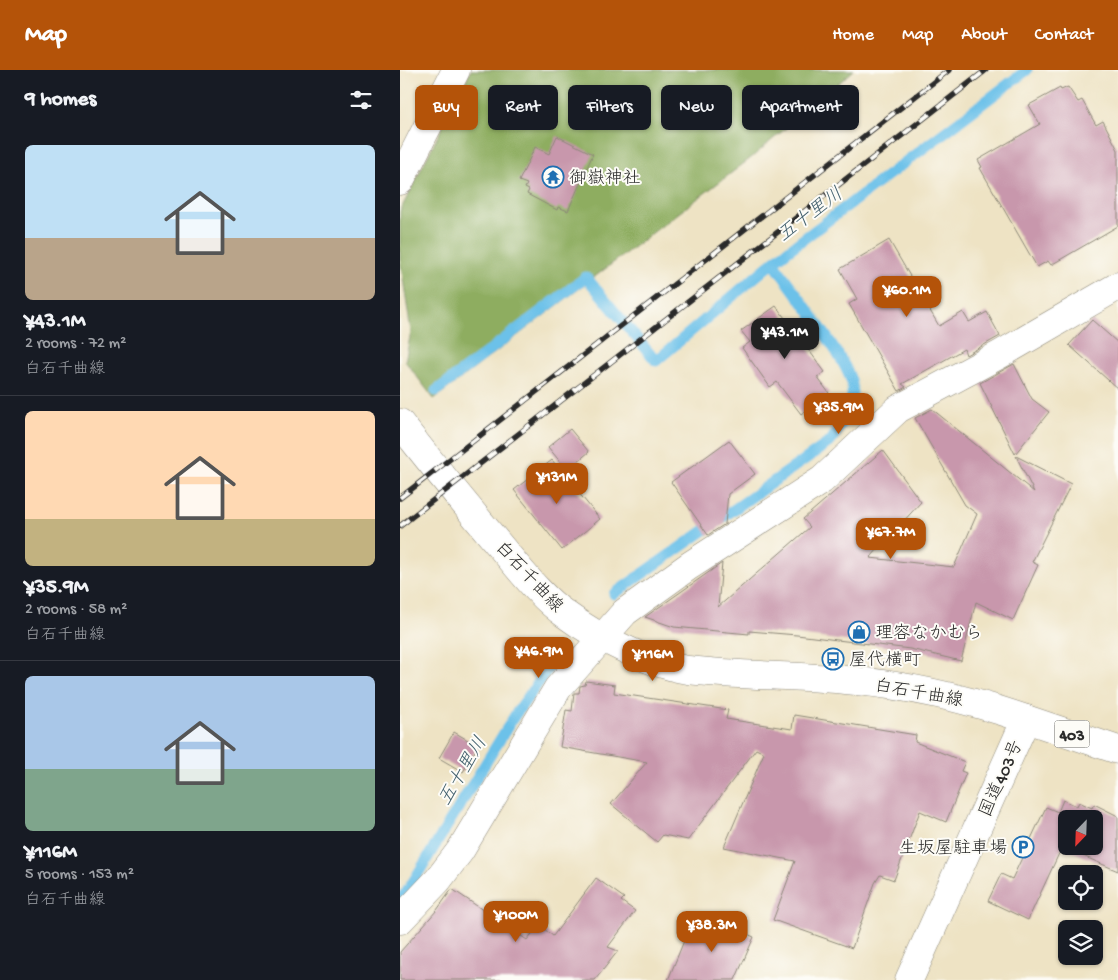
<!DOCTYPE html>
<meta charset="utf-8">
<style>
:root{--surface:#171b24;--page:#20242c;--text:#f1f3f6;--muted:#9ea1a6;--line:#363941;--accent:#b45309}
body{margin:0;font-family:"Gochi Hand","Klee One",sans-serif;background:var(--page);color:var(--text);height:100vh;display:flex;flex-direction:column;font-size:19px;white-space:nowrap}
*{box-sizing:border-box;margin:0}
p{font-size:16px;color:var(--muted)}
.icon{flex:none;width:28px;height:28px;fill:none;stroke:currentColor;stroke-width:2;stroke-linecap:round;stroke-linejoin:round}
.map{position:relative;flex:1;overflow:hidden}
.panel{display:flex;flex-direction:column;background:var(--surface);width:400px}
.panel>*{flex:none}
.hud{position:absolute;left:15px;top:15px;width:475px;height:45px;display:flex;gap:10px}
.needle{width:32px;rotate:203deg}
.buttons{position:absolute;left:658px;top:740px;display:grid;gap:10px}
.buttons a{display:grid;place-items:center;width:45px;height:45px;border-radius:8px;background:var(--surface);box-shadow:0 1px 4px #0004;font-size:25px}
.price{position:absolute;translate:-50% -42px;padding:0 11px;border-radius:10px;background:var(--accent);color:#fff;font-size:16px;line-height:32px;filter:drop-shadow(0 1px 2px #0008)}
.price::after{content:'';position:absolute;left:50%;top:30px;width:15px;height:11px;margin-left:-8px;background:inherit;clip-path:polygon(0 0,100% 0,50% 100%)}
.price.current{background:#222;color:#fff}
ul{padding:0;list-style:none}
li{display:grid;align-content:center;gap:10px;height:265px;padding:0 25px}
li+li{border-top:1px solid var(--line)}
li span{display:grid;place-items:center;height:155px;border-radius:8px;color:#555}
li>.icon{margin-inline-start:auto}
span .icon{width:90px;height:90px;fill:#fffc;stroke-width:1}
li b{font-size:21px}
h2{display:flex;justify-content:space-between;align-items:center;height:60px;padding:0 25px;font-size:21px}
.tag{padding:0 18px;border-radius:8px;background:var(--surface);box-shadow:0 1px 4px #0004;font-size:18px;line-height:45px}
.tag.current{background:var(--accent);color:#fff}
header{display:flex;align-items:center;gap:30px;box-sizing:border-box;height:70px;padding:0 25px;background:var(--accent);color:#fff}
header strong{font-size:24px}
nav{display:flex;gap:28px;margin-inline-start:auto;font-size:18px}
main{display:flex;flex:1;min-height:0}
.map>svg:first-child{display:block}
.forest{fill:#8ead60;stroke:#5c6c46}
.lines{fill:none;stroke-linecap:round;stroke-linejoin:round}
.stream{stroke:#6cc1e9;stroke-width:11}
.building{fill:#c897ac;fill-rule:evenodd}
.minor-casing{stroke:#8c8778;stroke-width:29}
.secondary-casing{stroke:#8c8778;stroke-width:29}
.trunk-casing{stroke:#8c8778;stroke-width:29}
.minor{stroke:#fff;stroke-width:28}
.secondary{stroke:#fff;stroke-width:28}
.trunk{stroke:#fff;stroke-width:28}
.rail-casing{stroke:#2b2b2b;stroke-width:5.5}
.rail{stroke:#fdfcf7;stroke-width:4;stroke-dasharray:11;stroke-linecap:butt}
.labels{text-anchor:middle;stroke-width:4;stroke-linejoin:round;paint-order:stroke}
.shield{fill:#fdfcf7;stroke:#6a6a68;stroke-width:1}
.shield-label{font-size:16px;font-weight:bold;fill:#2b2b2b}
.poi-label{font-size:18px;fill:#2b2b2b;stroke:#fdfcf7;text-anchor:start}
.street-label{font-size:18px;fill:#2b2b2b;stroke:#fdfcf7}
.water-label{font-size:19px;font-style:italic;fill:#42606e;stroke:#fdfcf7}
</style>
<header>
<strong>Map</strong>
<nav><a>Home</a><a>Map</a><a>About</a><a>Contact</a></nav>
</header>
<main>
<section class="panel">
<h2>9 homes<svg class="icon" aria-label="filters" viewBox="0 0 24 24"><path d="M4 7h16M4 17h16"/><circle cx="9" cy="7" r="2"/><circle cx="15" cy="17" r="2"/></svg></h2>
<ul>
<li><span style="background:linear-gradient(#bfe0f5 60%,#b9a48a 0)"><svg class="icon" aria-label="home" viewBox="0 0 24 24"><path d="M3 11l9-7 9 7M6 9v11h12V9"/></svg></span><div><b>¥43.1M</b><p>2 rooms · 72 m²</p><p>白石千曲線</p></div></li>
<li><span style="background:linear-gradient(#ffd9b3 70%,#c2b280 0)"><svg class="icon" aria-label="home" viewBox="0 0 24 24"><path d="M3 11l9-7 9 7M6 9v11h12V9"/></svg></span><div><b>¥35.9M</b><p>2 rooms · 58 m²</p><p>白石千曲線</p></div></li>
<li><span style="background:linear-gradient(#a9c7e8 60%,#7fa58c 0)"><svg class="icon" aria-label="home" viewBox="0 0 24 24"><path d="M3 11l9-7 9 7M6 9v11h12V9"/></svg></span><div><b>¥116M</b><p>5 rooms · 153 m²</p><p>白石千曲線</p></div></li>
</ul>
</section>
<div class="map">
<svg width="718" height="910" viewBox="0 0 718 910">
<rect width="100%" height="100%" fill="#fdfcf7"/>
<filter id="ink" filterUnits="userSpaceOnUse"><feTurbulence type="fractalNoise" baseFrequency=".02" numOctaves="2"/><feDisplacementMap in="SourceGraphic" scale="10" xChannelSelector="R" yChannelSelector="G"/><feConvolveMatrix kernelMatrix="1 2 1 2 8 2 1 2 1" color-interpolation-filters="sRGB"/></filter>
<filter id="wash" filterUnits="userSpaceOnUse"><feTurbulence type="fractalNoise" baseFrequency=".0096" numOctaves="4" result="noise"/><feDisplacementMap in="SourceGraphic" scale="20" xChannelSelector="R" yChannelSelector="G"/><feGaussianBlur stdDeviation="1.12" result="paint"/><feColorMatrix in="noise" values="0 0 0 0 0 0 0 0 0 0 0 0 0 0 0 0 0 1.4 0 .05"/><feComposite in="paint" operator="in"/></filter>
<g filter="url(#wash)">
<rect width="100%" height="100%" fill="#eee3c4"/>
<!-- forest -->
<path class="forest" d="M71,0h383l-103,88 -317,241 -29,-38 6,-29 -11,-73v-48z"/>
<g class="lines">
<!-- stream -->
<path class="stream" d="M36,321l150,-114 70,84 117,-99
M214,524l217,-153c10,-17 23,-34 21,-56 -3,-24 -62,-99 -79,-123l254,-192
M0,833l115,-188 41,-57"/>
</g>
<g id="blocks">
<!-- building -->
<path class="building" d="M668,17l10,15 4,-2 14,25 7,-4 15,29v76l-67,39 -3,-4 -11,6 -57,-99 2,-1 -4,-7 62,-36 -11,-19 31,-17 1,2z
M157,66l36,18 -25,57 -10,-4 -1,3 -30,-16 2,-4 -4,-2 2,-4 -8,-3 16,-34 14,7z
M489,170l50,86 24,-14 6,10 18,-10 13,24 -34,19 -2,-6 -62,35 4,3 -7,4 -50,-87 8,-5 -17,-30z
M376,236l49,66 -8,5 12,16 -28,21 -24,-32 -7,5 -28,-39 8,-6 -9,-11z
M692,250l26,23v46l-49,-44z
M614,294l18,35 17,13 -34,42 -35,-71z
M532,339l102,83 -18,-36 55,28 -39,78 6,3 -25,55 -37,-18 -15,59 -51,-12 -113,-14 -48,-4v3l-75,-7 -29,-10 77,-54 -4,44 92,-80 -7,-8 80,-69 38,52 -51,56 84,9 23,-53 -12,-9 -50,-87z
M170,359l19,23 -22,18 -19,-23z
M329,370l26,34 -27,20 -3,30 -17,11 -37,-53z
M152,390l48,59 -38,31 -48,-60z
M186,611l29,4 -1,8 114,17 -2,9 66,10 2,-14 122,20 -1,7 50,20 -4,9 5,2 -20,49 -26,-11 -26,69 -14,-5 -5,8 -23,65 -79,-28 22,-59 -71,-14 40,-94 -8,-4 -68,91 -25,-5 -6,7 -46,-38 36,-42 -87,-15 6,-37 6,1 2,-18h5l1,-7 5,-1z
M54,662l24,14 -15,26 -24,-14z
M663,730l14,6 2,-4 13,6 2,-4 24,12v55l-56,-24 -34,73 -40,-19 13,-27 11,5 34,-72 12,5zM666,749h28v27h-28z
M196,808l28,20 -3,3 14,10 -27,36 10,4 -23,29h-195v-28l37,-42 15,-21 75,51 12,-15 14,11z
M306,846l48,21 -19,43h-67l22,-54 9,4z"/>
</g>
</g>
<g filter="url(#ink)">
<use href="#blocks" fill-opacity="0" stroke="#8c8778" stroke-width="1"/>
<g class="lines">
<!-- minor casing -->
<g class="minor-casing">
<path id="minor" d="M0,111l56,-111
M0,850l38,-40 22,-29 98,-163 67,-76 64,-46 133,-86 76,-71 101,-54 119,-69"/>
</g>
<!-- secondary casing -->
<g class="secondary-casing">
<path id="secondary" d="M0,353c34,44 69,86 105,129 18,21 37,46 60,62 31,23 84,50 123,56 52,6 106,5 158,10 62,5 122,19 180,39"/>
</g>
<!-- trunk casing -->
<g class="trunk-casing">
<path id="trunk" d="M509,910l117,-261 92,31"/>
</g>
<!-- minor -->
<use href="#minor" class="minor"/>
<!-- secondary -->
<use href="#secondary" class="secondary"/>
<!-- trunk -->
<use href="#trunk" class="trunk"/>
<!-- rail casing -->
<g class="rail-casing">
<path id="rail" d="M0,428l549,-428
M0,456l586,-456"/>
</g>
<!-- rail -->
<use href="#rail" class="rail"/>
</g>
</g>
<!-- icons -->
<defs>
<g id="temple-ring" transform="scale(1.125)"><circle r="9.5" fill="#fdfcf7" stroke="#1f6fb2" stroke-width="1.5"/><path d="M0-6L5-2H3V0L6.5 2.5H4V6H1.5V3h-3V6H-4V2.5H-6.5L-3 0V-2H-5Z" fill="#1f6fb2"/></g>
<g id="shop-ring" transform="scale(1.125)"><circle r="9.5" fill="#fdfcf7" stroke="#1f6fb2" stroke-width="1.5"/><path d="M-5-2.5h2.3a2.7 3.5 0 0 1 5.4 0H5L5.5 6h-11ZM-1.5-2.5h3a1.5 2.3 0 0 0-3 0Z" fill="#1f6fb2"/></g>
<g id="bus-ring" transform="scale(1.125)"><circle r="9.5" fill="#fdfcf7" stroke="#1f6fb2" stroke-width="1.5"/><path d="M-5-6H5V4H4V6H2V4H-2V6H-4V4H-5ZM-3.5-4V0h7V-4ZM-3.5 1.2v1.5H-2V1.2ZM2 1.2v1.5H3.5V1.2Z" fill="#1f6fb2"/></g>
<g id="parking-ring" transform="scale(1.125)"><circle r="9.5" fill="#fdfcf7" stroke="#1f6fb2" stroke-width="1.5"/><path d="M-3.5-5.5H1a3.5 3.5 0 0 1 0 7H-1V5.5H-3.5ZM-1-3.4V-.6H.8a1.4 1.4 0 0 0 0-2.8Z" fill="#1f6fb2"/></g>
</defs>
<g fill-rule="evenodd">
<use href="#temple-ring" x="153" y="107"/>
<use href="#shop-ring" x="459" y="562"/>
<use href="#bus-ring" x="433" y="589"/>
<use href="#parking-ring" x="623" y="777"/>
</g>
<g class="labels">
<!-- shield labels -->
<rect class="shield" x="654.5" y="650.5" width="35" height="27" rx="4"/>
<g class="shield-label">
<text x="672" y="670">403</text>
</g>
<!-- poi labels -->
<g class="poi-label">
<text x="169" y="113">御嶽神社</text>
<text x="475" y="568">理容なかむら</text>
<text x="449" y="595">屋代横町</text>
<text x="607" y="783" text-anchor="end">生坂屋駐車場</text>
</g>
<!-- street labels -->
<g class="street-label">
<text transform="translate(130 506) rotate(47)" y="6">白石千曲線</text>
<text transform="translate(519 622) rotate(10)" y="6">白石千曲線</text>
<text transform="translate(600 708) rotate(-66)" y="6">国道403号</text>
</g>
<!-- water labels -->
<g class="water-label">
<text transform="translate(409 143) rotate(-37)" y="7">五十里川</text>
<text transform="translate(61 700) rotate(-59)" y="7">五十里川</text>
</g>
</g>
</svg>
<div class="buttons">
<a><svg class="needle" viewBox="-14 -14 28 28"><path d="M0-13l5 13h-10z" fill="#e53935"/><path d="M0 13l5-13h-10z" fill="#9ea1a6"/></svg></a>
<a><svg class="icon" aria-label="locate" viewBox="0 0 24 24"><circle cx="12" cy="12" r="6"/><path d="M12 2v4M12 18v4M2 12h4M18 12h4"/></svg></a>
<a><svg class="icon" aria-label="layers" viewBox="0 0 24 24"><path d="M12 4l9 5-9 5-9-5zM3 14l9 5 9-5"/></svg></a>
</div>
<b class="price" style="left:507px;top:248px">¥60.1M</b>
<b class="price current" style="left:385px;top:290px">¥43.1M</b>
<b class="price" style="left:439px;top:365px">¥35.9M</b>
<b class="price" style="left:157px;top:435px">¥131M</b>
<b class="price" style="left:491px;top:490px">¥67.7M</b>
<b class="price" style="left:139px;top:609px">¥46.9M</b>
<b class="price" style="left:253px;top:612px">¥116M</b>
<b class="price" style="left:116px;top:873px">¥100M</b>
<b class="price" style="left:312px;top:883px">¥38.3M</b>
<div class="hud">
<a class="tag current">Buy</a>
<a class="tag">Rent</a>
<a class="tag">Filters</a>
<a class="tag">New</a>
<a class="tag">Apartment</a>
</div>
</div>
</main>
